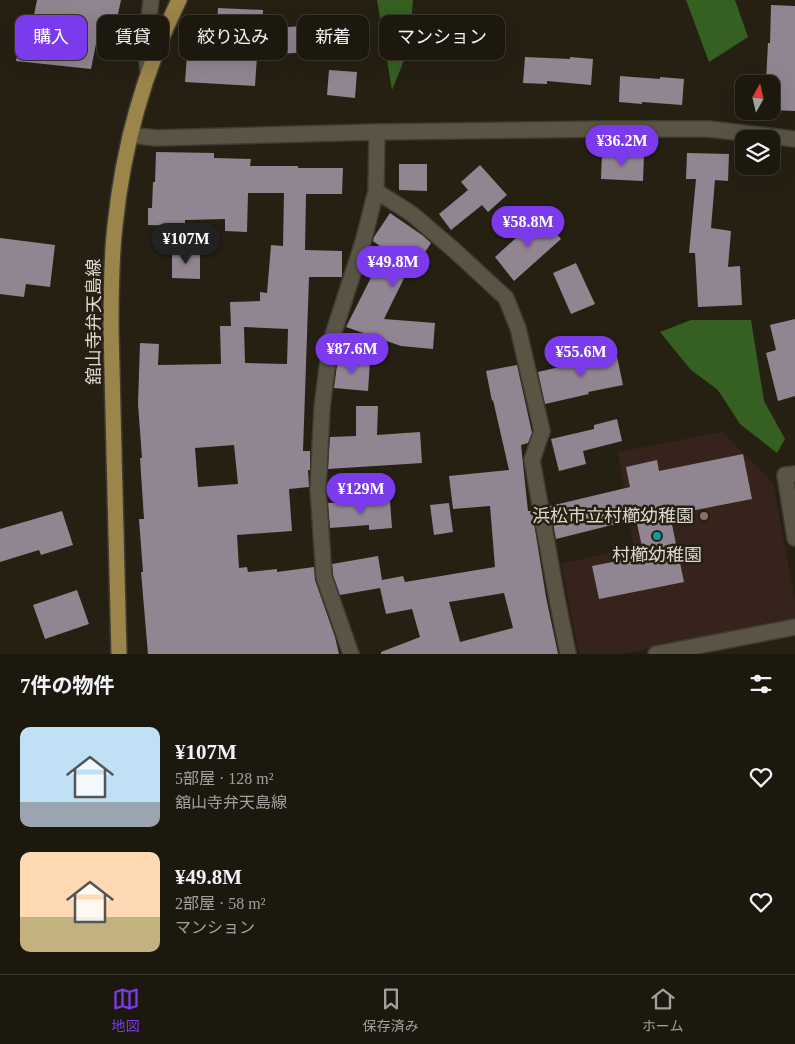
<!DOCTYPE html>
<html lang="ja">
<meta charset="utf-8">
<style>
:root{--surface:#1c180e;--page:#29251c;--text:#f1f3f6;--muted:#a0a09e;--line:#3a372e;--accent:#7c3aed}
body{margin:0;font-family:"Times New Roman","Noto Sans JP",serif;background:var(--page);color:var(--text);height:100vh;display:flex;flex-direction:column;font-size:19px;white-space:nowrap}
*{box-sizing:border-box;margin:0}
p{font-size:16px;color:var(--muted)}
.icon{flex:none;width:28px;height:28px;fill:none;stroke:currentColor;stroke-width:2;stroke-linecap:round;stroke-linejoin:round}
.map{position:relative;height:654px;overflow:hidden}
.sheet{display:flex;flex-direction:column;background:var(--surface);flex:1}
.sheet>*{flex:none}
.top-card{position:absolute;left:15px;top:15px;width:500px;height:45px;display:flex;gap:10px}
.needle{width:32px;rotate:8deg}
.controls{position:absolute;left:735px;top:75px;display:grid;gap:10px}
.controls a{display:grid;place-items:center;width:45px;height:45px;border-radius:10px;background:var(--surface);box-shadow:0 5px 20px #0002,0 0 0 1px var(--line);font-size:25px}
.price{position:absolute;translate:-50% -42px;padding:0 11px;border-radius:18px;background:var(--accent);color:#fff;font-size:16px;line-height:32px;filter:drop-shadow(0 1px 2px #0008)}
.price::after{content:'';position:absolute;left:50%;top:30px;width:15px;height:11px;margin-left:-8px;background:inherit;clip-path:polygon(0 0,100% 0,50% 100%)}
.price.active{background:#222;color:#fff}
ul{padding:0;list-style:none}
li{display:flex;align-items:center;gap:15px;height:125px;padding:0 20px}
li span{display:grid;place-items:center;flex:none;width:140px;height:100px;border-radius:10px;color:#555}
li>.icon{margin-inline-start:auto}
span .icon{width:60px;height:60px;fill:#fffc;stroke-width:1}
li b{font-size:21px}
h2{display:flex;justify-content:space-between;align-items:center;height:60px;padding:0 20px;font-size:21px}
.chip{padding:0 18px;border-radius:10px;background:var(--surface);box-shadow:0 5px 20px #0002,0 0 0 1px var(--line);font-size:18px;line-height:45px}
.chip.active{background:var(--accent);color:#fff}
.menu{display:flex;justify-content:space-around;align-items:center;height:70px;border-top:1px solid var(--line);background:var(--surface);font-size:14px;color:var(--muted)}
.menu a{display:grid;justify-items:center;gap:2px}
.menu .active{color:var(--accent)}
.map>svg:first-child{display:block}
.education{fill:#35231c}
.forest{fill:#356021}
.building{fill:#918592;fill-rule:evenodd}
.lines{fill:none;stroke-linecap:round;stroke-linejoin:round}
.minor-casing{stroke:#403c33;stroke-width:18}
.major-casing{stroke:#403c33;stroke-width:18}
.minor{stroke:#5a5445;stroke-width:15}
.major{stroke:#9b854a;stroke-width:15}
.education-dot{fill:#8d6e63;stroke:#262013;stroke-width:2}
.culture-dot{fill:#0f9aa8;stroke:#262013;stroke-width:2}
.labels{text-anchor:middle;stroke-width:5;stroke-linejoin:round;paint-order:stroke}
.street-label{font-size:18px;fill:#ddd9d0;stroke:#262013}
.poi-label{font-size:18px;fill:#ddd9d0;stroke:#262013;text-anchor:end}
</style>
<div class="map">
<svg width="795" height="654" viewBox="0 0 795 654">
<rect width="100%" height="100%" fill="#262013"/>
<!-- education -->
<path class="education" d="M722,432l51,51 22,118v19l-173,34h-43l-18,-91 73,-14 -16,-97z"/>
<!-- forest -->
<path class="forest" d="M377,0h36l-4,48 -17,42z
M686,0h49l13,37 -39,25z
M691,320h60l13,81 21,38 -8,14 -37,-29 -22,-34 -27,-20 -31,-38z"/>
<!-- building -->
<path class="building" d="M37,0h84l-10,46 -15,-2 -5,25 -75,-8 4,-18 8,1z
M771,5l24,1v105l-24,-1v-26h-27v25h-9l1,-28 30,1 2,-39h2z
M218,8l45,2 -1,19 66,-5 2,26 -73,6 -2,30 -70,-4 2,-27 28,2z
M525,57l45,2v-2l23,2 -2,26 -44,-4v3l-24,-1z
M329,70l28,2 -2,26 -28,-3z
M620,76l40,3v-2l24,2 -2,26 -40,-3v2l-23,-2z
M156,152l58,1v5l37,1 -1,7h48v2h45l-1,26h-36l-1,56 37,1v26h-33l-6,174h7v19h-2l1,17 -20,2 3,42 -55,4 2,33 8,-1 1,5 29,-3v3l37,-5 1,13 20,57 4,17h-191l-7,-82h2l-4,-53h5l-4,-61h2l-4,-54 2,-61 19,1 -1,21 63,-1 -1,-38h11l-1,-24 30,-1v-9l7,1 4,-48 12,1 1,-53h-36l-1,39 -22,-1v-12l-40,1v6l-37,-1v-17h4l1,-26h2zM244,327l44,2 -1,35 -42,-1zM234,445l4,39 -40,3 -3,-39z
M602,153l42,2 -1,26 -42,-2z
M687,153l42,1 -1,27 -13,-1 -4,48 20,3 -3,36 12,-1 2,39 -44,2 -3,-54h-6l7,-74h-10z
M399,164h28v27l-28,-1z
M480,165l27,30 -19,17 -6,-7 -31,25 -12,-16 29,-24 -7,-8z
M390,213l32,22 9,8 -17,26 -4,-3 -26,53 51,4 -2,26 -32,-3 -55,-19 39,-77 -12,-9 1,-4z
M541,215l20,24 -47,42 -19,-24z
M0,238l55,7 -5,42 -24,-3 -2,13 -24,-3z
M172,252h28v27l-28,-1z
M576,263l19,41 -24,10 -18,-41z
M795,319v77l-17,5 -12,-48 10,-3 -6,-25z
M616,352l7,33 -35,7 1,2 -44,10 -7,-32 52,-12v-3z
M338,358l32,3 -2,30 -34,-3z
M517,365l15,68 -4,10 -7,2 7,66h4l14,86 12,57h-177v-2l39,-15 -8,-28 -26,5 -6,-26 -40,7 -7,-20 -1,-11 46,-8 4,24 21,-4 2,6 90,-15 -5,-61 -37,3 -4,-33 60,-6 -16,-70 -1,1 -6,-30zM504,593l9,35 -53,14 -11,-40z
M356,406h22l-1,29 43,-3 2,31 -94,6 2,-32 26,-1z
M617,419l5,22 -39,10 3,13 -27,7 -8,-32 43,-10v-4z
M743,454l9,45 -82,16 14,67 -85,17 -7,-33 52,-10 -8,-37 -80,20 -6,-33 80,-19 -4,-20 31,-7 2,11z
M390,501l2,27 -23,2v-5l-39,3 -2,-25 16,-1 1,3z
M449,503l4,29 -19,3 -4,-30z
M62,511l11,34 -32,10 -2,-5 -39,12v-33z
M77,590l12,34 -44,15 -12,-34z"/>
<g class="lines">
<!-- minor casing -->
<g class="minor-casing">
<path id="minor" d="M148,74l-2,-28 5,-46
M130,135l26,3 221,-6 229,-3h103l86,10
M376,191l36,23 42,36 52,48 12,30 24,103 -10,29 25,139 11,55
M795,474l-10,1 10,63
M351,654l-27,-77 -6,-88 4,-81 8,-64 33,-102 13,-51 1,-59
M656,654l139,-27"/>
</g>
<!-- major casing -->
<g class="major-casing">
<path id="major" d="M119,654l-8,-325c0,-34 0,-69 4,-103 8,-79 29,-155 64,-226"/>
</g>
<!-- minor -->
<use href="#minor" class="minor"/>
<!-- major -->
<use href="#major" class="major"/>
</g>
<!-- markers -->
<circle class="education-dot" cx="704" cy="516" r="5"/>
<circle class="culture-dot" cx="657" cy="536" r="5"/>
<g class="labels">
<!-- street labels -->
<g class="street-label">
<text transform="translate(94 322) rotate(-90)" y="6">舘山寺弁天島線</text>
</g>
<!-- poi labels -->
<g class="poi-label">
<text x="694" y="522">浜松市立村櫛幼稚園</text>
<text x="657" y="561" text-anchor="middle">村櫛幼稚園</text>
</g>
</g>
</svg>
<div class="controls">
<a><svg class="needle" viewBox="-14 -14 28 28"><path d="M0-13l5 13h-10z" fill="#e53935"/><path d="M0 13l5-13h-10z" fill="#a0a09e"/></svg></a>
<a><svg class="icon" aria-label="layers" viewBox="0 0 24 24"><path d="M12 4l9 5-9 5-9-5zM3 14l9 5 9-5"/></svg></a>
</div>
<b class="price" style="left:622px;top:167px">¥36.2M</b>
<b class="price" style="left:528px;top:248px">¥58.8M</b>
<b class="price active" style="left:186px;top:265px">¥107M</b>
<b class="price" style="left:393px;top:288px">¥49.8M</b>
<b class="price" style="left:352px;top:375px">¥87.6M</b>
<b class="price" style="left:581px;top:378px">¥55.6M</b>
<b class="price" style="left:361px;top:515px">¥129M</b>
<div class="top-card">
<a class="chip active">購入</a>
<a class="chip">賃貸</a>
<a class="chip">絞り込み</a>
<a class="chip">新着</a>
<a class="chip">マンション</a>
</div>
</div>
<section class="sheet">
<h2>7件の物件<svg class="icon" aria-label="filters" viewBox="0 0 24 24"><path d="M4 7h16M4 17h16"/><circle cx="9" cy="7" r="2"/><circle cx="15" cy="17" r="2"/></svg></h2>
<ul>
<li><span style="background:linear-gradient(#bfe0f5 75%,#9aa5b1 0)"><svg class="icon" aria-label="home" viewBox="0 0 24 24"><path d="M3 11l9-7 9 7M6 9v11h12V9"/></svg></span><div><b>¥107M</b><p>5部屋 · 128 m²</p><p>舘山寺弁天島線</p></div><svg class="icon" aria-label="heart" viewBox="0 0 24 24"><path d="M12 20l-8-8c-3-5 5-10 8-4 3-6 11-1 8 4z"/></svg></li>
<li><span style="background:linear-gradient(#ffd9b3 65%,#c2b280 0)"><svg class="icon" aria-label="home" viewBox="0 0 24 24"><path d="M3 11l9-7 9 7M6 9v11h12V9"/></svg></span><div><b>¥49.8M</b><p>2部屋 · 58 m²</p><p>マンション</p></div><svg class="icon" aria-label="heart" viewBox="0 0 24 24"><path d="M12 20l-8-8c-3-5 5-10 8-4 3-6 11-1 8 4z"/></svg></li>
</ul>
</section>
<nav class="menu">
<a class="active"><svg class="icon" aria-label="map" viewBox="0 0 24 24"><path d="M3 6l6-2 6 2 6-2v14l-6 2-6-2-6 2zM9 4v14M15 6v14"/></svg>地図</a>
<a><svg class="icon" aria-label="saved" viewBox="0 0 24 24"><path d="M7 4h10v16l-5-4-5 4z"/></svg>保存済み</a>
<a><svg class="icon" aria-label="home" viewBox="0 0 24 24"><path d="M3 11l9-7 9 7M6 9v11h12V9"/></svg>ホーム</a>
</nav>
